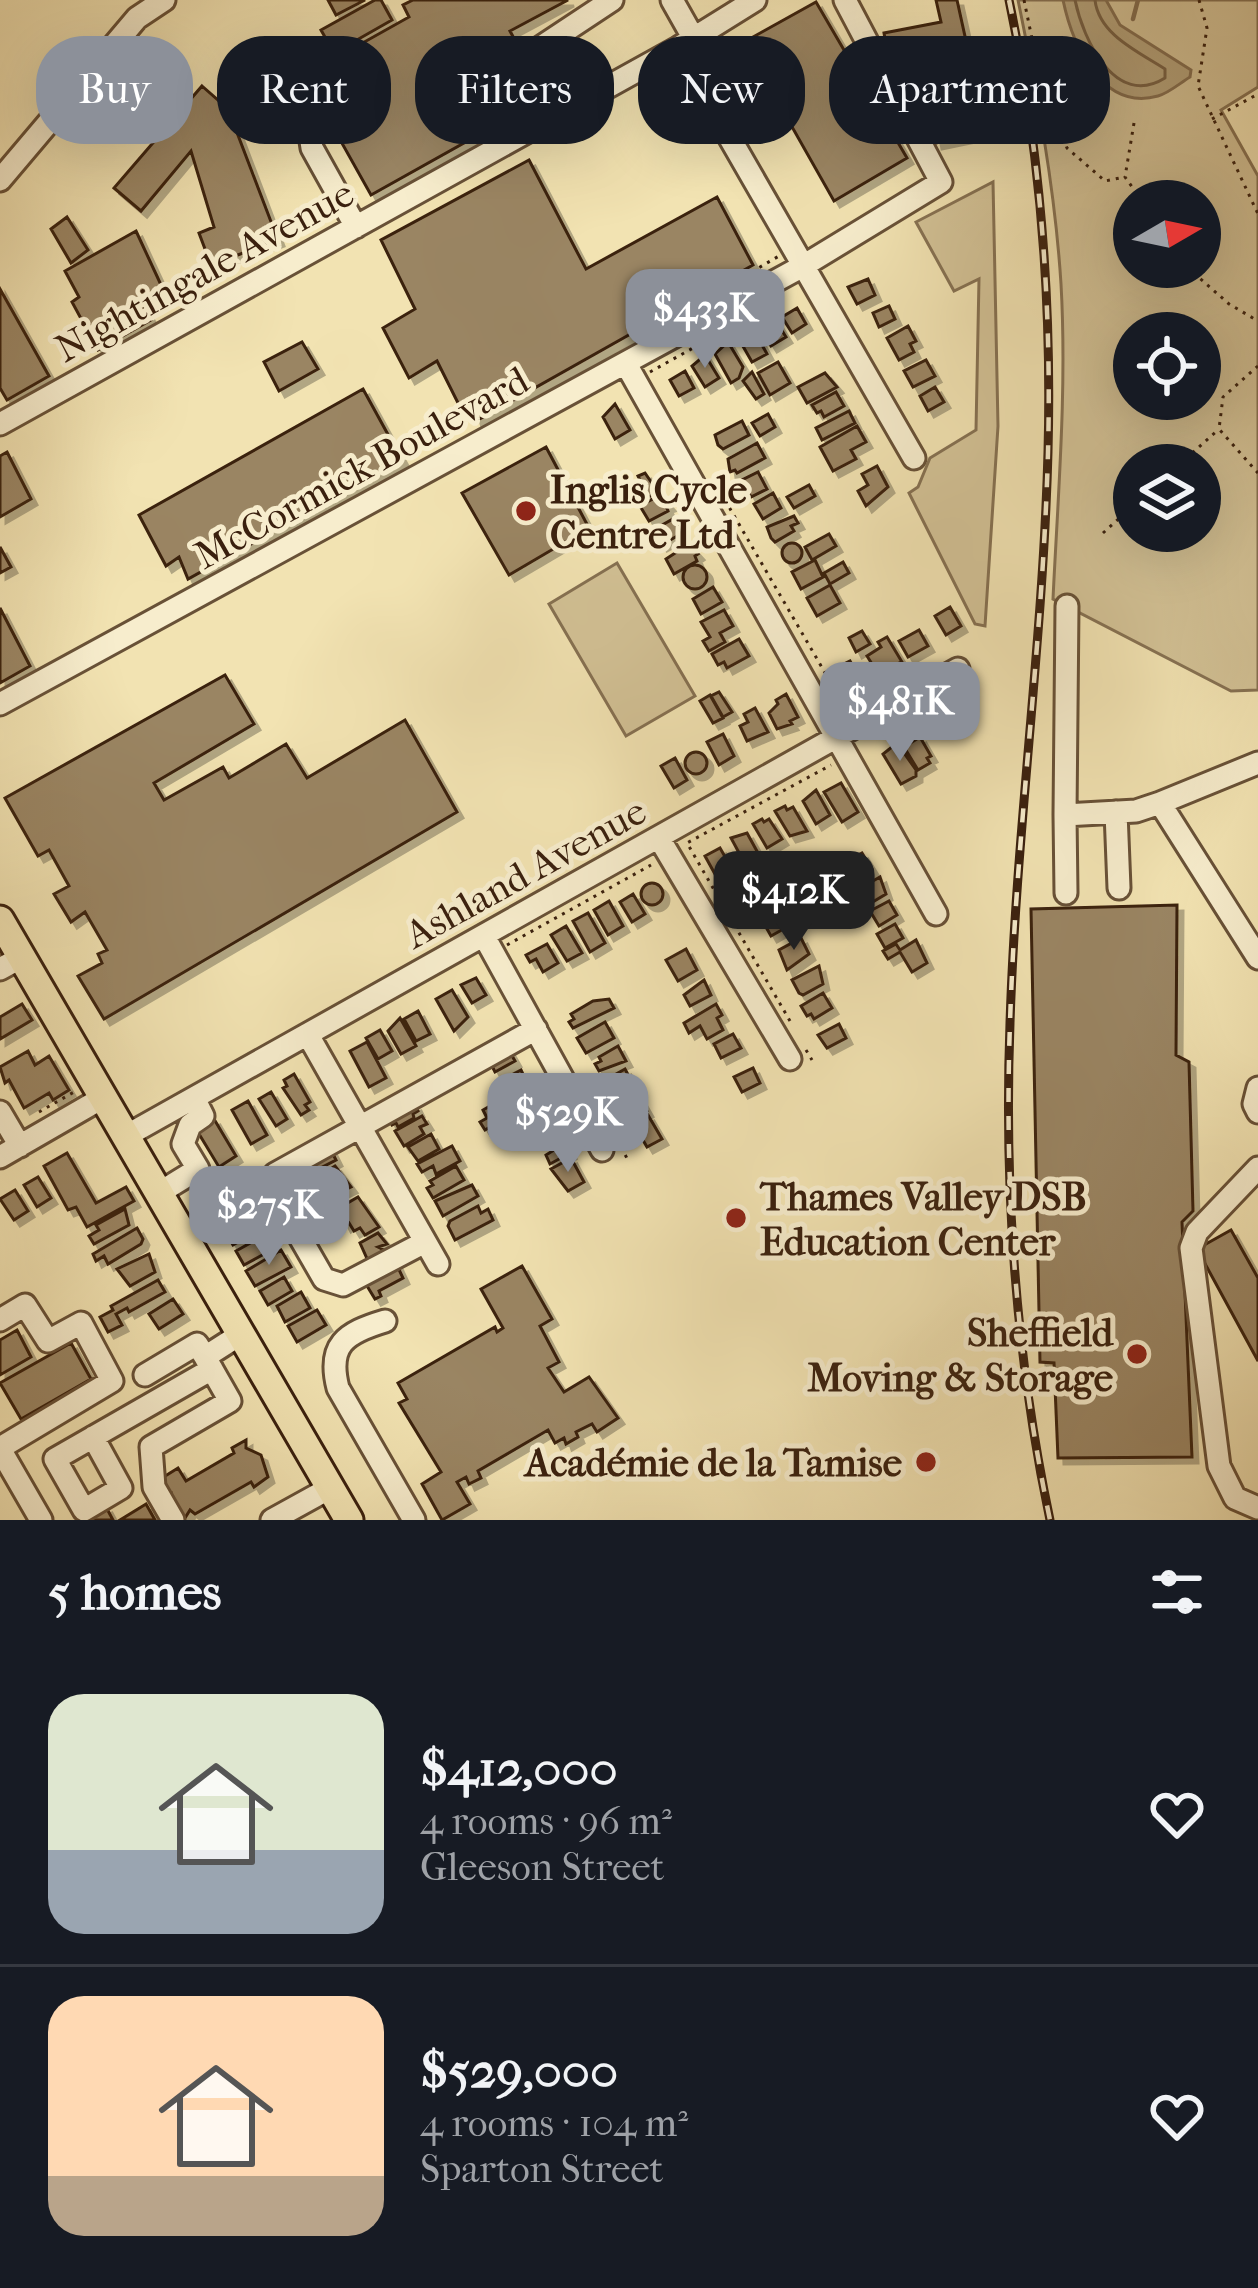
<!DOCTYPE html>
<meta charset="utf-8">
<style>
:root{--surface:#171b24;--page:#242831;--text:#f1f3f6;--muted:#9ea1a6;--line:#363941;--accent:#8c9099}
body{margin:0;font-family:"IM FELL French Canon",serif;background:var(--page);color:var(--text);height:100vh;display:flex;flex-direction:column;font-size:45px;white-space:nowrap}
*{box-sizing:border-box;margin:0}
p{font-size:39px;color:var(--muted)}
.icon{flex:none;width:66px;height:66px;fill:none;stroke:currentColor;stroke-width:2;stroke-linecap:round;stroke-linejoin:round}
.map{position:relative;height:1520px;overflow:hidden}
.drawer{display:flex;flex-direction:column;background:var(--surface);flex:1}
.drawer>*{flex:none}
.banner{position:absolute;left:36px;top:36px;width:1188px;height:108px;display:flex;gap:24px}
.needle{width:78px;rotate:81deg}
.tools{position:absolute;left:1113px;top:180px;display:grid;gap:24px}
.tools a{display:grid;place-items:center;width:108px;height:108px;border-radius:50%;background:var(--surface);box-shadow:0 12px 48px #0002;font-size:60px}
.price{position:absolute;translate:-50% -102px;padding:0 27px;border-radius:24px;background:var(--accent);color:#fff;font-size:39px;line-height:78px;filter:drop-shadow(0 3px 6px #0008)}
.price::after{content:'';position:absolute;left:50%;top:72px;width:36px;height:27px;margin-left:-18px;background:inherit;clip-path:polygon(0 0,100% 0,50% 100%)}
.price.active{background:#222;color:#fff}
ul{padding:0;list-style:none}
li{display:flex;align-items:center;gap:36px;height:300px;padding:0 48px}
li+li{border-top:3px solid var(--line)}
li span{display:grid;place-items:center;flex:none;width:336px;height:240px;border-radius:36px;color:#555}
li>.icon{margin-inline-start:auto}
span .icon{width:144px;height:144px;fill:#fffc;stroke-width:1}
li b{font-size:51px}
h2{display:flex;justify-content:space-between;align-items:center;height:144px;padding:0 48px;font-size:51px}
.chip{padding:0 42px;border-radius:48px;background:var(--surface);box-shadow:0 12px 48px #0002;font-size:42px;line-height:108px}
.chip.active{background:var(--accent);color:#fff}
.map>svg:first-child{display:block}
.green{fill:#d3c296;stroke:#867152;stroke-width:3;fill-rule:evenodd}
.water{fill:#b3a17a;stroke:#836d4f;stroke-width:3}
.lines{fill:none;stroke-linecap:round;stroke-linejoin:round}
.shore{stroke:#766044;stroke-width:3}
.stream{stroke:#836d4f;stroke-width:4.5}
.building{fill:#9a8563;stroke:#3a200e;stroke-width:3;filter:url(#shadow)}
.minor-casing{stroke:#685137;stroke-width:27}
.major-casing{stroke:#3a200e;stroke-width:33}
.path{stroke:#3a200e;stroke-width:3;stroke-dasharray:3 6;stroke-linecap:butt}
.minor{stroke:#f7edcd;stroke-width:21}
.major{stroke:#f2e3b2;stroke-width:27}
.rail-casing{stroke:#3a200e;stroke-width:9}
.rail{stroke:#f7edcd;stroke-width:4.5;stroke-dasharray:14;stroke-linecap:butt}
.poi-dot{fill:#8f2418;stroke:#f7edcd;stroke-width:4.5}
.labels{text-anchor:middle;stroke-width:10;stroke-linejoin:round;paint-order:stroke}
.street-label{font-size:39px;fill:#3a200e;stroke:#f7edcd}
.poi-label{font-size:39px;font-weight:bold;fill:#3a200e;stroke:#f7edcd;text-anchor:start}
</style>
<div class="map">
<svg width="1258" height="1520" viewBox="0 0 1258 1520">
<defs>
<filter id="shadow"><feDropShadow dx="6" dy="6" stdDeviation="0" flood-color="#0004"/></filter>
</defs>
<rect width="100%" height="100%" fill="#f2e3b2"/>
<filter id="stains"><feTurbulence type="fractalNoise" baseFrequency=".00167" numOctaves="4"/><feColorMatrix values="0 0 0 0 .2 0 0 0 0 .09 0 0 0 0 .02 0 0 0 .5 -.17"/></filter>
<radialGradient id="worn" r=".72"><stop offset=".6" stop-color="#630" stop-opacity="0"/><stop offset="1" stop-color="#630" stop-opacity=".3"/></radialGradient>
<!-- green -->
<path class="green" d="M1018,0h240v87l-37,23 37,66v514l-27,1 -178,-92c5,-105 14,-210 8,-315 -6,-96 -24,-191 -43,-284zM1134,201h66v66h-66zM1134,333h66v66h-66zM1134,465h66v66h-66z
M993,182l5,244 -13,200 -10,-2 -66,-131 9,-6 12,-29 46,-28 3,-151 -25,12 -38,-69z
M617,563l78,133 -69,40 -77,-132z"/>
<!-- water -->
<path class="water" d="M1063,0h43l14,25 71,45 -1,7c-10,6 -21,16 -32,19 -57,16 -86,-53 -95,-96z"/>
<g class="lines">
<!-- shore -->
<path class="shore" d="M1075,0c8,39 40,109 90,78v-9c-26,-17 -66,-34 -70,-69"/>
<!-- stream -->
<path class="stream" d="M1133,19l5,-19"/>
</g>
<!-- building -->
<path class="building" d="M328,0h37l-29,15z
M375,0h6l11,20 -58,33 -13,-23z
M413,0h155l-58,31 36,66 -175,98 -37,-66 20,-10 -29,-55 84,-47 -6,-12z
M936,0h21l11,50 -6,2 17,82 -43,9 -13,-69 -31,6 -8,-47 57,-11z
M816,2l91,156 -73,43 -90,-159z
M202,86l26,23 50,131 -67,25 -12,-32 15,-6 -23,-76 -50,60 -27,-23z
M529,160l57,109 131,-72 36,68 -277,156 -4,-13 -9,5 -26,-52 -28,17 -26,-50 32,-19 -34,-69z
M67,217l21,33 -17,13 -20,-34z
M136,231l26,56 -22,13 11,20 -53,30 -26,-48 7,-5 -14,-26z
M868,279l7,16 -18,9 -9,-17z
M0,289l49,87 -42,24 -7,-12z
M889,306l6,13 -16,8 -6,-14z
M797,308l9,16 -14,9 -10,-16z
M776,321l10,16 -15,9 -10,-16z
M908,326l8,15 -6,3 4,8 -15,8 -12,-22z
M755,332l12,22 -15,8 -12,-21z
M302,342l16,27 -39,22 -15,-29z
M728,342l15,25 -4,11 -8,5 -16,-29z
M705,355l14,23 -14,9 -13,-21z
M926,360l9,16 -22,11 -9,-16z
M778,362l12,21 -20,12 -12,-22z
M685,371l9,17 -15,8 -9,-16z
M752,372l12,22 -8,5 -13,-18z
M825,373l12,14 -30,16 -9,-16z
M935,387l9,15 -16,9 -8,-15z
M363,389l39,71 -214,119 -9,-22 -13,9 -27,-51z
M836,392l8,14 -20,11 -3,-6 -4,2 -5,-8z
M615,404l15,26 -15,9 -12,-22z
M849,411l6,12 -33,17 -6,-12z
M768,414l7,13 -15,9 -8,-13z
M742,421l7,14 -26,14 -5,-4 -3,-10z
M857,426l9,16 -15,8 5,9 -23,12 -13,-24z
M757,443l8,15 -28,15 -2,-3 -5,2 -2,-13z
M546,447l43,81 -80,47 -47,-82z
M7,452l24,47 -31,18v-61z
M877,466l11,21 -22,19 -8,-15 10,-6 -6,-11z
M758,472l9,17 -16,8 -9,-17z
M645,473l13,19 -17,9 -8,-15 8,-4 -3,-6z
M809,485l6,11 -21,12 -7,-11z
M773,493l8,15 -18,11 -9,-15z
M660,495l9,10 -3,1 2,5 -19,10 -9,-15z
M794,516l4,7 -7,3 3,5 -19,11 -4,-4 -4,-11z
M673,519l6,2 2,13 -20,11 -8,-15z
M829,534l7,12 -24,14 -7,-13z
M782 553a10 10 0 1 1 20 0a10 10 0 1 1-20 0Z
M689,544l9,10 -3,2 2,5 -23,13 -8,-15z
M0,547l11,20 -11,6z
M815,560l8,17 -22,12 -9,-17z
M843,562l6,11 -19,11 -6,-11z
M683 577a12 12 0 1 1 24 0a12 12 0 1 1-24 0Z
M830,585l10,18 -23,13 -10,-18z
M713,587l9,15 -21,12 -8,-15z
M950,607l11,19 -15,9 -11,-19z
M0,608l30,58 -30,17z
M724,610l9,16 -13,7 5,9 -16,9 -6,-10 7,-4 -9,-15z
M919,630l9,16 -20,11 -9,-16z
M862,631l8,13 -14,8 -7,-14z
M887,637l15,25 -25,10 -10,-16 14,-9 -3,-5z
M739,639l10,17 -22,12 -3,-6 -6,3 -6,-11z
M850,661l11,20 -6,7 -2,-3 -5,4 -12,-21z
M225,675l29,49 -100,59 10,17 59,-33 6,11 57,-34 21,34 98,-58 52,92 -353,207 -26,-43 24,-13 -4,-9 9,-4 -22,-38 -14,10 -17,-28 15,-8 -20,-36 -11,6 -33,-58z
M719,692l13,20 -9,5 -12,-21z
M786,694l12,23 -8,4 2,3 -15,5 -8,-16 9,-9 -2,-4z
M710,695l13,23 -10,5 -13,-22z
M755,708l13,24 -21,9 -7,-15 8,-4 -4,-8z
M723,734l11,22 -15,9 -12,-23z
M920,737l11,19 -4,2 3,5 -12,7 -14,-23z
M897,743l19,27v6l-15,8 -18,-30z
M685 763a11 11 0 1 1 22 0a11 11 0 1 1-22 0Z
M675,758l12,22 -13,8 -13,-22z
M841,783l17,29 -16,10 -18,-30z
M816,790l14,25 -14,9 -13,-23z
M785,806l2,4 6,-3 14,24 -17,5 -15,-25z
M762,819l2,3 5,-3 13,20 -15,9 -14,-24z
M747,833l11,20 -14,9 -13,-24z
M720,848l11,19 -15,9 -11,-20z
M862,853l10,16 -16,9 -2,-3 -5,3 -5,-11 2,-5z
M880,877l6,17 -20,12 -9,-16z
M641 894a11 11 0 1 1 22 0a11 11 0 1 1-22 0Z
M633,894l12,20 -13,8 -12,-20z
M609,901l14,25 -15,9 -14,-25z
M889,901l8,14 -18,11 -9,-15z
M774,904l13,23 -16,9 -13,-23z
M1177,905l-1,150 13,7 4,149 -11,11 10,235 -134,1 -4,-95 -14,-1 -9,-453z
M588,913l17,30 -15,9 -17,-31z
M895,924l8,14 -18,10 -8,-14z
M566,926l16,27 -15,8 -16,-26z
M801,938l8,16 -22,16 -8,-20z
M916,940l11,23 -15,9 -12,-20 -12,7 -5,-8 13,-7 4,6z
M547,944l11,19 -15,9 -7,-13 -6,3 -4,-7z
M686,949l11,21 -19,11 -12,-21z
M819,966l4,18 -20,11 -4,-2 -7,-13z
M476,978l10,17 -14,8 -11,-18z
M704,980l7,15 -21,11 -6,-11z
M452,990l16,27 -14,14 -18,-32z
M823,993l9,15 -18,11 -3,-5 -4,2 -6,-10z
M609,999l5,9 -41,20 -4,-6 5,-3 -3,-5 22,-13z
M22,1004l10,16 -32,19v-22z
M716,1004l6,11 -5,3 6,12 -16,9 -7,-13 -11,7 -5,-10z
M418,1011l12,23 -14,7 -12,-22z
M400,1018l16,28 -15,8 -13,-23z
M605,1022l9,16 -28,15 -9,-15z
M839,1024l7,14 -19,10 -9,-13z
M380,1030l12,21 -14,8 -12,-21z
M733,1034l8,14 -20,10 -7,-14z
M367,1042l19,36 -17,9 -19,-36z
M618,1046l8,15 -27,10 -4,-7 6,-3 -2,-4z
M507,1047l8,14 -20,11 -7,-14z
M28,1051l7,14 14,-9 20,34 -16,10 -4,-7 -25,15 -15,-28 -4,3 -5,-16z
M753,1068l7,15 -18,9 -8,-15z
M625,1069l9,17 -16,9 -7,-18z
M521,1070l7,15 -19,9 -7,-14z
M294,1074l16,28 -5,3 4,5 -8,5 -18,-27 4,-2 -3,-6z
M534,1090l9,16 -15,9 -14,-15z
M635,1090l12,21 -15,9 -13,-22z
M271,1092l16,27 -11,7 -17,-27z
M248,1101l19,34 -16,9 -19,-34z
M497,1102l5,8 -11,7 4,7 -10,6 -5,-8 7,-4 -4,-8z
M415,1105l3,6 -5,3 1,4 -16,9 -2,-4 -4,2 -3,-6z
M546,1115l9,16 -14,8 -9,-16z
M648,1115l14,24 -15,8 -14,-24z
M422,1116l5,8 -7,3 4,7 -20,12 -9,-15z
M214,1119l22,37 -17,11 -23,-38z
M431,1134l8,15 -21,12 -10,-14z
M561,1136l9,17 -20,11 -4,-9 8,-5 -4,-8z
M452,1146l8,15 -24,13 -3,-8 -11,6 -5,-8z
M331,1150l5,10 -45,23 -3,-8 13,-6 3,4 4,-2 -2,-3z
M67,1153l29,50 30,-16 8,14 -47,26 -11,-20 -8,3 -24,-44z
M571,1158l13,24 -16,9 -17,-22z
M335,1166l16,21 -19,9 -4,-7h-12l-4,-8z
M456,1166l8,14 -31,18 -6,-10 6,-3 -3,-4z
M224,1172h6l8,13 -30,16 -9,-16z
M38,1177l13,21 -14,9 -13,-22z
M472,1185l6,11 -35,20 -8,-15z
M15,1190l13,21 -14,9 -14,-21z
M240,1193l10,17 -27,16 -10,-18z
M358,1197l21,30 -14,8 -5,-7 -6,3 -5,-8 -4,3 -3,-6 4,-2 -7,-10z
M478,1206l3,7 7,-4 5,11 -38,20 -7,-14 2,-5z
M125,1209l4,16 -35,19 -5,-8 10,-6 -3,-5z
M256,1213l8,14 -31,18 -8,-14z
M137,1228l6,11 -2,5 -33,20 -4,-8 -8,5 -3,-7z
M1231,1230l27,48v83l-61,-112z
M268,1233l7,15 -31,17 -8,-14z
M378,1233l9,11 -9,3 6,3 -15,13 -9,-20z
M281,1250l10,17 -36,19 -9,-15z
M149,1254l6,18 -25,14 -13,-17z
M395,1261l8,17 -24,13 2,5 -6,3 -11,-18z
M522,1266l30,53 -12,7 19,36 -11,6 16,24 25,-15 29,41 -21,14 -5,-8 -16,8 2,5 -12,7 -2,-6 -9,5 -7,-13 -70,41 3,7 -12,6 -3,-7 -9,5 13,22 -28,16 -20,-36 19,-12 -42,-69 8,-4 -9,-16 97,-56 2,5 6,-4 -22,-39z
M284,1277l8,14 -24,14 -8,-14z
M158,1280l7,12 -36,20 -2,-4 -11,6 6,11 -14,7 -8,-15 13,-7 -2,-4z
M301,1292l9,16 -25,14 -8,-16z
M173,1299l10,15 -24,15 -10,-15z
M317,1310l9,15 -29,17 -9,-16z
M17,1330l14,27 -31,18v-35z
M71,1343l20,36 -70,40 -21,-36z
M246,1440v8l15,7 7,22 -14,10 -3,-5 -56,32 -5,-4 -5,8 -12,-9 -2,-16 -7,2 -2,-17 16,-10 8,13 48,-28 -2,-5z
M146,1504l9,16h-35z
M106,1507l7,13h-30z"/>
<g class="lines">
<!-- minor casing -->
<g class="minor-casing">
<path id="minor" d="M672,0l22,39
M678,48l236,410
M317,87l-10,28 5,33 44,79
M567,110l-26,-63 71,-47
M0,180l137,-162 27,-18
M626,364l310,550
M0,424l678,-376 77,-48
M1067,606l-2,209 71,-4 24,-8
M0,704l803,-438 138,-84 -96,-182
M1258,763l-98,40 98,155
M1116,812l3,76
M1065,815l1,78
M659,838l131,221
M484,936l118,214
M0,969l22,-12
M308,1035l130,229
M1258,1088l-4,16 4,8
M0,1112l20,34
M126,1136l832,-467
M0,1157l104,-60
M1258,1168l-61,64 -6,16 28,218 16,32 23,10
M159,1193l39,-24 -15,-25 7,-19 13,-9 -9,-18
M425,1242l-82,43 -19,-6 -53,-92 4,-13 261,-145
M0,1320l25,-15 23,36 33,-18 31,58 -112,67
M385,1321c-40,12 -58,24 -47,67l76,132
M145,1375l52,-31 8,13 36,-23
M93,1437l28,51 -37,22 -29,-51 157,-90
M0,1449l41,71
M173,1520l-19,-33 -3,-40 79,-46 -25,-44
M272,1520l58,-32"/>
</g>
<!-- major casing -->
<g class="major-casing">
<path id="major" d="M0,920l349,600"/>
</g>
<!-- path -->
<path class="path" d="M1024,0l17,82 26,66 38,33 20,-4
M1199,0l8,28 -9,58 60,128
M1212,119l46,-25
M1134,123l-9,54 17,24
M1187,267l42,37 29,17
M736,281l43,-25
M1258,366l-35,31 -4,32 39,44
M650,372l86,-48
M1179,465l39,-35
M725,500l121,209
M1103,533l31,-28
M447,933l54,-29
M507,945l144,-80
M790,1021l-103,-178 144,-78
M806,1050l6,10
M39,1112l35,-20
M621,1147l8,15"/>
<!-- minor -->
<use href="#minor" class="minor"/>
<!-- major -->
<use href="#major" class="major"/>
<!-- rail casing -->
<g class="rail-casing">
<path id="rail" d="M1009,0c31,148 43,300 39,452 -5,190 -32,380 -38,571 -6,165 6,335 40,497"/>
</g>
<!-- rail -->
<use href="#rail" class="rail"/>
</g>
<!-- markers -->
<g class="poi-dot">
<circle cx="526" cy="511" r="12"/>
<circle cx="736" cy="1218" r="12"/>
<circle cx="1137" cy="1354" r="12"/>
<circle cx="926" cy="1462" r="12"/>
</g>
<g class="labels">
<!-- street labels -->
<g class="street-label">
<text transform="translate(204 270) rotate(-29)" y="14">Nightingale Avenue</text>
<text transform="translate(361 467) rotate(-29)" y="14">McCormick Boulevard</text>
<text transform="translate(525 872) rotate(-29)" y="14">Ashland Avenue</text>
</g>
<!-- poi labels -->
<g class="poi-label">
<text x="550" y="503">Inglis Cycle<tspan x="550" dy="45">Centre Ltd</tspan></text>
<text x="760" y="1210">Thames Valley DSB<tspan x="760" dy="45">Education Center</tspan></text>
<text x="1113" y="1346" text-anchor="end">Sheffield<tspan x="1113" dy="45">Moving &amp; Storage</tspan></text>
<text x="902" y="1476" text-anchor="end">Académie de la Tamise</text>
</g>
</g>
<rect width="100%" height="100%" filter="url(#stains)"/>
<rect width="100%" height="100%" fill="url(#worn)"/>
</svg>
<div class="tools">
<a><svg class="needle" viewBox="-14 -14 28 28"><path d="M0-13l5 13h-10z" fill="#e53935"/><path d="M0 13l5-13h-10z" fill="#9ea1a6"/></svg></a>
<a><svg class="icon" aria-label="locate" viewBox="0 0 24 24"><circle cx="12" cy="12" r="6"/><path d="M12 2v4M12 18v4M2 12h4M18 12h4"/></svg></a>
<a><svg class="icon" aria-label="layers" viewBox="0 0 24 24"><path d="M12 4l9 5-9 5-9-5zM3 14l9 5 9-5"/></svg></a>
</div>
<b class="price" style="left:705px;top:371px">$433K</b>
<b class="price" style="left:900px;top:764px">$481K</b>
<b class="price active" style="left:794px;top:953px">$412K</b>
<b class="price" style="left:568px;top:1175px">$529K</b>
<b class="price" style="left:269px;top:1268px">$275K</b>
<div class="banner">
<a class="chip active">Buy</a>
<a class="chip">Rent</a>
<a class="chip">Filters</a>
<a class="chip">New</a>
<a class="chip">Apartment</a>
</div>
</div>
<section class="drawer">
<h2>5 homes<svg class="icon" aria-label="filters" viewBox="0 0 24 24"><path d="M4 7h16M4 17h16"/><circle cx="9" cy="7" r="2"/><circle cx="15" cy="17" r="2"/></svg></h2>
<ul>
<li><span style="background:linear-gradient(#dfe7d0 65%,#9aa5b1 0)"><svg class="icon" aria-label="home" viewBox="0 0 24 24"><path d="M3 11l9-7 9 7M6 9v11h12V9"/></svg></span><div><b>$412,000</b><p>4 rooms · 96 m²</p><p>Gleeson Street</p></div><svg class="icon" aria-label="heart" viewBox="0 0 24 24"><path d="M12 20l-8-8c-3-5 5-10 8-4 3-6 11-1 8 4z"/></svg></li>
<li><span style="background:linear-gradient(#ffd9b3 75%,#b9a48a 0)"><svg class="icon" aria-label="home" viewBox="0 0 24 24"><path d="M3 11l9-7 9 7M6 9v11h12V9"/></svg></span><div><b>$529,000</b><p>4 rooms · 104 m²</p><p>Sparton Street</p></div><svg class="icon" aria-label="heart" viewBox="0 0 24 24"><path d="M12 20l-8-8c-3-5 5-10 8-4 3-6 11-1 8 4z"/></svg></li>
</ul>
</section>
